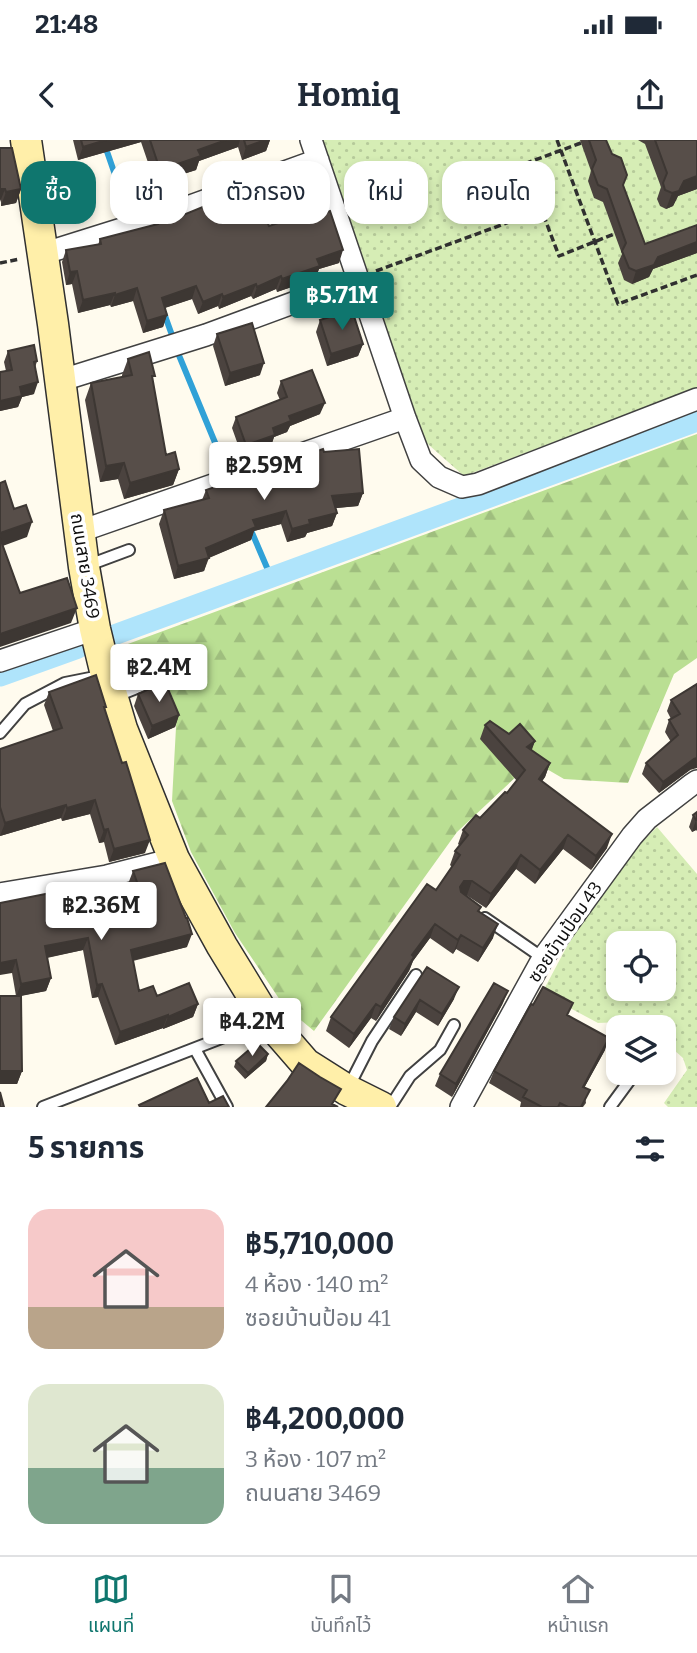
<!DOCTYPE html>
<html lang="th">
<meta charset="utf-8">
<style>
:root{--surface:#fff;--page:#f6f6f7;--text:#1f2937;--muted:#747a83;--line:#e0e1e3;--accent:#0f766e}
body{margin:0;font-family:Bitter,"Noto Sans Thai",serif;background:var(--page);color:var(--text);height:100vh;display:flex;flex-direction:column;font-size:26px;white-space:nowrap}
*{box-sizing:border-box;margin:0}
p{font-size:23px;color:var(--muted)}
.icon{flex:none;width:38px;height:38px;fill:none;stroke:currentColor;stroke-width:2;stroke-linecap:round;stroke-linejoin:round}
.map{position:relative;height:967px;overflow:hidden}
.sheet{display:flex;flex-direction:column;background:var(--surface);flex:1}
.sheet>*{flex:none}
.banner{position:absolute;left:21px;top:21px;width:656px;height:63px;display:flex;gap:14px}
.controls{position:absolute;left:606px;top:791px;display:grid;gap:14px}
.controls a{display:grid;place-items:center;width:70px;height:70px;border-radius:14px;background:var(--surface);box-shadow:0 4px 10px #0003;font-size:35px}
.price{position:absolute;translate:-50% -60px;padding:0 16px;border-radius:7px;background:#fff;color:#222;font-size:23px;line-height:46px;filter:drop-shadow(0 2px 4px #0008)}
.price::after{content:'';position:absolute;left:50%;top:42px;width:21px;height:16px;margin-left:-10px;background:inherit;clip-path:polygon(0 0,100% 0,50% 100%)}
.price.on{background:var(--accent);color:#fff}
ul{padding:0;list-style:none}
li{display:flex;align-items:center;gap:21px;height:175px;padding:0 28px}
li span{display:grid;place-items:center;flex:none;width:196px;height:140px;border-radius:21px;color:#555}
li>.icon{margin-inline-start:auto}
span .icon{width:84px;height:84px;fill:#fffc;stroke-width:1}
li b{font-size:30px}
h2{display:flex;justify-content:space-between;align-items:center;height:84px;padding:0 28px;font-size:30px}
.chip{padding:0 24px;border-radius:21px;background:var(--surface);box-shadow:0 4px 10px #0003;font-size:24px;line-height:63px}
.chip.on{background:var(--accent);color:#fff}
.status{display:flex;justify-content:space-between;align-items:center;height:49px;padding:0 35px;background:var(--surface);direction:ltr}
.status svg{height:19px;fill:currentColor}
header{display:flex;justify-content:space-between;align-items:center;height:91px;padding:0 28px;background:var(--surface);font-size:32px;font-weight:700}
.menu{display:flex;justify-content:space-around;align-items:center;height:98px;border-top:2px solid var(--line);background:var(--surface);font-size:19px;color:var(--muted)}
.menu a{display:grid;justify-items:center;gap:4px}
.menu .on{color:var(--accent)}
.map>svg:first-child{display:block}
.grass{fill:url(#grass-dots);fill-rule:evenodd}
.forest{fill:url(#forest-firs)}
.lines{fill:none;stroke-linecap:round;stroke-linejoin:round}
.stream{stroke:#30a1d7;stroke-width:6}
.canal{stroke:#afe4fb;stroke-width:21}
.lane-casing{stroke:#414141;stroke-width:14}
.street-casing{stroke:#414141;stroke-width:24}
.secondary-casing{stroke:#303030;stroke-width:33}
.path{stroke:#303030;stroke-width:3.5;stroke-dasharray:7 3.5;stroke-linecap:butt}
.lane{stroke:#fff;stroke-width:10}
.street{stroke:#fff;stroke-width:21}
.secondary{stroke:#ffefa9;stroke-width:30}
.wall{fill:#4b433f}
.shaded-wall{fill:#3d3733}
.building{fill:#574e49;stroke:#3d3733;stroke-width:2}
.labels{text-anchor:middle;stroke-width:7;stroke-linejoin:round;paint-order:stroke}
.street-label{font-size:18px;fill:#0e0e0e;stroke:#fff}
</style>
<div class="status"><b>21:48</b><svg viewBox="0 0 49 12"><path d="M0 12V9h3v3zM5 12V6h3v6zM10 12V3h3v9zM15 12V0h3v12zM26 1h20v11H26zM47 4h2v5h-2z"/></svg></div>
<header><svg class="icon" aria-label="back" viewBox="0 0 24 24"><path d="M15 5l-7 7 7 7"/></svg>Homiq<svg class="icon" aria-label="share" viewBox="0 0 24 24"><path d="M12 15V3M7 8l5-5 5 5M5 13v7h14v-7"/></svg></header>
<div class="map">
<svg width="697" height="967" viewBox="0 0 697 967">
<defs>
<pattern id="grass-dots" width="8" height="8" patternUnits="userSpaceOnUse" patternTransform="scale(1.75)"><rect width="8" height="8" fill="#d6edb5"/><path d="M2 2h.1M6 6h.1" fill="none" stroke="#b6ca9a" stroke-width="1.8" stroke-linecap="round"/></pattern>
<pattern id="forest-firs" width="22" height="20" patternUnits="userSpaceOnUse" patternTransform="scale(1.75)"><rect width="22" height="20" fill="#badf93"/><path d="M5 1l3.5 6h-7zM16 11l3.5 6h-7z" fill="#9fbe7e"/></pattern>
</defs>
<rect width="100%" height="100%" fill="#fffbee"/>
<!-- grass -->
<path class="grass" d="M320,0h377v248l-233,88 -43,-38z
M657,687l40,47v233h-29l-4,-4 23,-33 -4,-12 -20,-18v-13h-13l-7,-6 -45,2 -56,-30 31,-58 66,-90zM618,803h45v46h-45z"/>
<!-- forest -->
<path class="forest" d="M697,294v224l-23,16 -46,109 -64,-4 -31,-18 -76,71 -143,199 -30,-25 -49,-73 -44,-81 -19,-51 5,-92 -12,-30 -43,-12 -5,-19z"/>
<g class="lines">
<!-- stream -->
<path class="stream" d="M103,0l28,81
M164,173l9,25
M178,213l50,121
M250,388l21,49"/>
<!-- canal -->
<path class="canal" d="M114,495l583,-214
M0,536l78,-28"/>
<!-- lane casing -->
<g class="lane-casing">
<path id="lane" d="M38,60l39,-11
M86,426l43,-16
M114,557l35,-14
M0,593l25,-29 40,-21 35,-7
M485,778l58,40
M195,909l32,58
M348,948l24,-47 44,-66
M43,967l181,-70 41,-19
M390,967l20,-31 30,-26 14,-25
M610,967l25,-34"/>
</g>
<!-- street casing -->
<g class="street-casing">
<path id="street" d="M311,0l94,278 16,42 18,17 23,10 16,-3 219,-85
M42,114l118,-37 158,-57
M59,241l147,-46 152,-56
M78,392l327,-114
M0,521l95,-32
M0,754l107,-18 67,-17
M461,967l82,-149 89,-122 15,-17 44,-34 6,-4"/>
</g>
<!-- secondary casing -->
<g class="secondary-casing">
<path id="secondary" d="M26,0l27,184 31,243 11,62 11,46 16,54 52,130 48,87 44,72 40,46 41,26 34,17"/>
</g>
<!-- path -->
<path class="path" d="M557,0l61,164 79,-29
M581,3l-57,21 35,92 55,-22
M0,123l20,-4
M376,131l166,-61"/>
<!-- lane -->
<use href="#lane" class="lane"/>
<!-- street -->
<use href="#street" class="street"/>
<!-- secondary -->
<use href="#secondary" class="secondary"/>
</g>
<!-- wall -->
<path class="wall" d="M73,0h197l-4,11 -24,9 -4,-13 -39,14 -3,9 -41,13 -14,-41 -63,18z
M580,0h26l39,104 52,-19v28l-44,16 -4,8 -17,7 -8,-4 -6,-17 4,-9 -19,-52 -9,-4 -6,-17 3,-10z
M638,0h59v49l-19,7 -5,10 -7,3 -6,-3 -3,-7 4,-12 -16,-43z
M0,8l21,41 -5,14 -15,3z
M293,48l25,27 21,48 -20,6 -4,10 -38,13 -1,-3 -23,10 -2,-3 -32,13 -1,-3 -20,8 -6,-15 -27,9 2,7 -4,12 -20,6 -10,-32 -22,6 -1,-2 -32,8 -6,-29 -6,1 -4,-23 4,-12 32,-5 2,-6 55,-14 2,-4 24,-5 66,-19 22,29 25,-8 -5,-18z
M320,180l43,24 -5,12 -31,10 -11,-34z
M217,194l43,41 -35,11 -12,-40z
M8,211l29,10 -2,7 -1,26 -12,3 -4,10 -18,4v-39l6,-1 -2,-9z
M128,219l25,22 13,74 13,14 -6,16 -49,14 -6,-20 -18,3 -15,-82 6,-17 31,-6v-2z
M281,241l39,33 -30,12 -3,6 -13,5 -3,9 -29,10 -10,-28 4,-11 44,-17 -3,-7z
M324,312l39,41 -5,13 -23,2 2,5 -5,13 -25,7 -2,4 -18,5 -6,-18 -27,7 -3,9 -42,18 -5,13 -30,8 -15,-55 5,-14 38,-10 4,-10 65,-13 27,-9 5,-12z
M697,544l-7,86 -31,23 -17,-19 4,-11 25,-21 -6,-10 4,-12 2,-1 -4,-8 4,-11z
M49,552l57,15 -1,2 40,144 -36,9 -5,-20 -5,1 -9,-29 -28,7 -1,-3 -61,18v-87l53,-18 -9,-26z
M138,554l41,21 -4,12 -27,12 -14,-33z
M485,585l24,9 26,7 -4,9 19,13 -5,14 -3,4 65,67 -16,22 -28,-21 -28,35 -19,-15 -30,39 -20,-13 15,12 -2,5 14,26 -15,24 -22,-13 -3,5 -23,-16 -17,23 -4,10 -33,50 -5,-3 -22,30 -23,-17 5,-14 105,-127 16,-23 -2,-2 5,-14 5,-5 -2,-2 5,-14 17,-12 27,-25 10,-12 -37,-42z
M697,672v19l-1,-1 -4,2 -3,-5 4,-12z
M133,731l54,76 -54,14 6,30 18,5 41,8 -5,13 -30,12v-1l-48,17 -17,-48 -6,1 -9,-48 -36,8 4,20 -5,13 -27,5 3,75 -5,13h-17v-88h16l-16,-93 93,15 44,-9 -9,-25z
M427,827l27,32 -16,27 -22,-14 -15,24 -12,-7 5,-12z
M503,863l-51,94 -17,-11 5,-12z
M533,865l35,11 37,34 -21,38 2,15 -3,4h-63l1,-5 -32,-19 5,-12z
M268,914l-2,7 -21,18 -11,-12 2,-6z"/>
<!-- shaded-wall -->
<path class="shaded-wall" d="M106,0h36l-1,2 -63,18 5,-13z
M226,0h14l-2,7 -39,14 -3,9 -41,13 5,-13 38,-20z
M265,0h5l-4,11 -24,9 4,-13z
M697,36v13l-19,7 -5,10 -7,3 6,-16 12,-12z
M0,49h5l-5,13z
M21,49l-5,14 -15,3 5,-14z
M697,102v11l-44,16 -4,8 -17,7 4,-13 22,-14z
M343,110l-4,13 -20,6 -4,10 -38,13 5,-13 35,-20z
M77,131l-5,13 -6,1 4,-13z
M281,136l-5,13 -23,10 4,-12z
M256,144l-5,12 -32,13 4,-12z
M196,146l-4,13 -34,11 4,-12z
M137,148l-4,13 -22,6 4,-12z
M115,153l-5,12 -32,8 5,-13z
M222,154l-4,12 -20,8 5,-12z
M167,175l-4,12 -20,6 4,-12z
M363,204l-5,12 -31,10 4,-12z
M264,223l-4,12 -35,11 5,-13z
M38,242l-4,12 -12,3 -4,10 -18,4v-10l20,-14z
M325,263l-5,11 -30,12 -3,6 -13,5 -3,9 -29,10 4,-11 43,-29z
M124,323l-6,16 -18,3 6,-16z
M179,329l-6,16 -49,14 6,-16z
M363,353l-5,13 -31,3 5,-13z
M286,371l-5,13 -27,7 -3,9 -43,18 -4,13 -30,8 4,-13 28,-18 47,-28z
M337,373l-5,13 -25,7 -2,4 -18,5 5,-13 17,-9z
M32,382l-5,15 -27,10v-14z
M77,468l-6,15 -71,24v-13l1,-1z
M179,575l-4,12 -27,12 4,-13z
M535,601l-5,14 -3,-8z
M697,618v10l-7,2 -31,23 4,-11 31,-23z
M550,623l-5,14 -11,16 5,-14z
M95,660l-5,14 -28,7 5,-13z
M66,665l-5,13 -61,18 5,-13z
M696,680l1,8 -1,2 -4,2z
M108,689l-4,13 -5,1 5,-13z
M612,694l-5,14 -16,22 5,-14z
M568,695l-5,14 -28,35 5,-14z
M150,700l-5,13 -36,9 5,-13z
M521,715l-5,14 -30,39 5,-14z
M464,741h8l-5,14h-8l1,-8z
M435,784l-5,14 -17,23 -4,10 -33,50 5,-14 31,-52z
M498,784l-5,14 -15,24 5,-14z
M192,794l-5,13 -61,15 5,-12z
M461,795l-5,14 -3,5 5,-14z
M88,798l-5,12 -43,9 5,-13z
M16,820l-4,13 -12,2v-12z
M51,838l-5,13 -30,6 5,-13z
M102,844l-4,13 -6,1 5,-13z
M459,847l-5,12 -16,27 4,-12z
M508,851l-5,12 -51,94 4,-13z
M420,860l-4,12 -15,24 4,-12z
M198,864l-5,13 -30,12 5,-12z
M376,864l-5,14 -22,30 5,-14z
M168,875l-5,13 -48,17 5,-13z
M609,898l-4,12 -27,49 5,-12z
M268,914l-2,7 -21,18 3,-6z
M0,931h22l-5,13h-17z"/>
<!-- building -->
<path class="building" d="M81,0h25l-23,7z
M150,0h76l-28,10 3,6 -41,14z
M244,0h21l-19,7z
M589,0h17l6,14 9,4 6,17 -4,10 22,59 52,-19v17l-39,15 -4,8 -18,6 -7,-3 -7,-17 4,-8 -19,-54 -9,-4 -6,-16 4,-9z
M655,0h42v36l-13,5 -5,10 -7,2 -7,-3 -2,-7 4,-10z
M0,8h12l9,41 -15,3 -1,-3h-5z
M308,43l10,32 12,-4 13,39 -26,9 3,7 -38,13 -1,-3 -24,11 -1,-3 -33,13 -1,-3 -19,8 -7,-16 -34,12 5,17 -20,6 -10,-33 -22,7v-2l-32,7 -6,-29 -7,1 -4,-22 35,-6 -1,-5 58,-15 -1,-3 23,-8 1,3 63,-26 3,7 7,-3 15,32 33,-11 -9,-27z
M352,170l11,34 -32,10 -11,-34z
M252,183l12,40 -34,10 -13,-39z
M34,205l3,16 -3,1 4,20 -18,5 2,9 -22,5v-29l12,-2 -4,-19z
M149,212l6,24h-3l14,79 9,-3 4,17 -49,14 -6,-20 -18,3 -15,-83 41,-8 -4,-16z
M312,230l13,33 -36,13 2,5 -18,7 2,7 -29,10 -10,-28 51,-20 -6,-16z
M323,309l1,3 35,-3 4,44 -31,3 5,17 -28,7 1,4 -18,5 -6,-18 -33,9 3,7 -50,21 3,10 -31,8 -14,-56 45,-12 -3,-8 63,-22 2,9 34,-11 -2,-10z
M5,341l9,28 12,-4 6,17 -32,11v-50z
M0,398l20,55 47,-15 10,30 -77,26z
M96,535l10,32h-2l18,56 4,-1 24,78 -36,9 -6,-20 -4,1 -9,-30 -28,8 -1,-3 -61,18 -5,-16v-58l62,-21 -13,-36z
M165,542l14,33 -27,11 -14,-32z
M697,544v74l-3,1 -31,23 -17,-19 32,-28 -9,-15 11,-6 -9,-14z
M490,581l19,13 11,-10 15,17 -8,6 23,16 -11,16 73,55 -16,22 -28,-21 -28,35 -19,-15 -30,39 -19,-13h-8l-4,6 1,5 20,15 -3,4 20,13 -15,24 -22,-13 -3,5 -23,-16 -23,31 2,2 -33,50 -5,-3 -22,30 -23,-17 96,-133 9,6 24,-35 -5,-4 13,-16 -5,-5 13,-15 4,3 25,-26 2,1 18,-23 -40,-45z
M697,672v8h-1l-3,-5z
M165,723l21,55h1l5,16 -61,16 8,41 14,-5 4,10 32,-13 9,21 -30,13v-2l-48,17 -18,-48 -5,1 -9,-47 -43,8 6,32 -30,6 -5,-24 -16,3v-60l86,-17 7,32 53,-11 -13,-36z
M427,827l32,20 -17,27 -22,-14 -15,24 -11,-7z
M494,843l14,8 -52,93 -16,-10z
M543,847l30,16 -6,12 42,23 -26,49 7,3 -9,17h-13l-8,-4 -2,4h-16l-19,-10 4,-7 -33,-19 37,-67 2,1z
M0,856h21l1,75h-22z
M257,903l11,11 -20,19 -12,-12z
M299,923l21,14 21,12 -9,15 6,3h-72l21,-26z
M197,938l12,25 14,-7 6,11h-89l-1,-2z
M0,952l4,15h-4z"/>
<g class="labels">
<!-- street labels -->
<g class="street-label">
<text transform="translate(85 426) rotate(81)" y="6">ถนนสาย 3469</text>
<text transform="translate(565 792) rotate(-56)" y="6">ซอยบ้านป้อม 43</text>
</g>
</g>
</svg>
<div class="controls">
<a><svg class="icon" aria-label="locate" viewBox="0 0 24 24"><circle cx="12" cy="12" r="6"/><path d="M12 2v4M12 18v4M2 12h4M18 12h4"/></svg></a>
<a><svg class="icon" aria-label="layers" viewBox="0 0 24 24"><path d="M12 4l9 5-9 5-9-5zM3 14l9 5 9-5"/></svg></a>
</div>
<b class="price on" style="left:342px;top:192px">฿5.71M</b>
<b class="price" style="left:264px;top:362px">฿2.59M</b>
<b class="price" style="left:159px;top:564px">฿2.4M</b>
<b class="price" style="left:101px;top:802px">฿2.36M</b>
<b class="price" style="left:252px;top:918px">฿4.2M</b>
<div class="banner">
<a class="chip on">ซื้อ</a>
<a class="chip">เช่า</a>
<a class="chip">ตัวกรอง</a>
<a class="chip">ใหม่</a>
<a class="chip">คอนโด</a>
</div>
</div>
<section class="sheet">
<h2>5 รายการ<svg class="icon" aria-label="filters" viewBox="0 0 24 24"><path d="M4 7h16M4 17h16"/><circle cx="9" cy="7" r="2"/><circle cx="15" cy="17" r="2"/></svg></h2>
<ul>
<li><span style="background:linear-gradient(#f6c9c9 70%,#b9a48a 0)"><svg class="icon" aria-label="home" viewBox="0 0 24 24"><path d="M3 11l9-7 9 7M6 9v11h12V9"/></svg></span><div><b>฿5,710,000</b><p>4 ห้อง · 140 m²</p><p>ซอยบ้านป้อม 41</p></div></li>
<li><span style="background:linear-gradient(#dfe7d0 60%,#7fa58c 0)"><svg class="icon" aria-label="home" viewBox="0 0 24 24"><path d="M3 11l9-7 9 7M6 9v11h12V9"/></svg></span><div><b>฿4,200,000</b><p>3 ห้อง · 107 m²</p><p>ถนนสาย 3469</p></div></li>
</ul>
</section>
<nav class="menu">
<a class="on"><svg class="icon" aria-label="map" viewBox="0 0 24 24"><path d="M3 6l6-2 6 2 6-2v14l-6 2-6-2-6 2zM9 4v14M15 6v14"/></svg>แผนที่</a>
<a><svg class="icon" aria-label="saved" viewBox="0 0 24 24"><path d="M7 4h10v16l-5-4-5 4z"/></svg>บันทึกไว้</a>
<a><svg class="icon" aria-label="home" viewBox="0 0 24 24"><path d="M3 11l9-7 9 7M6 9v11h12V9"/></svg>หน้าแรก</a>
</nav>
